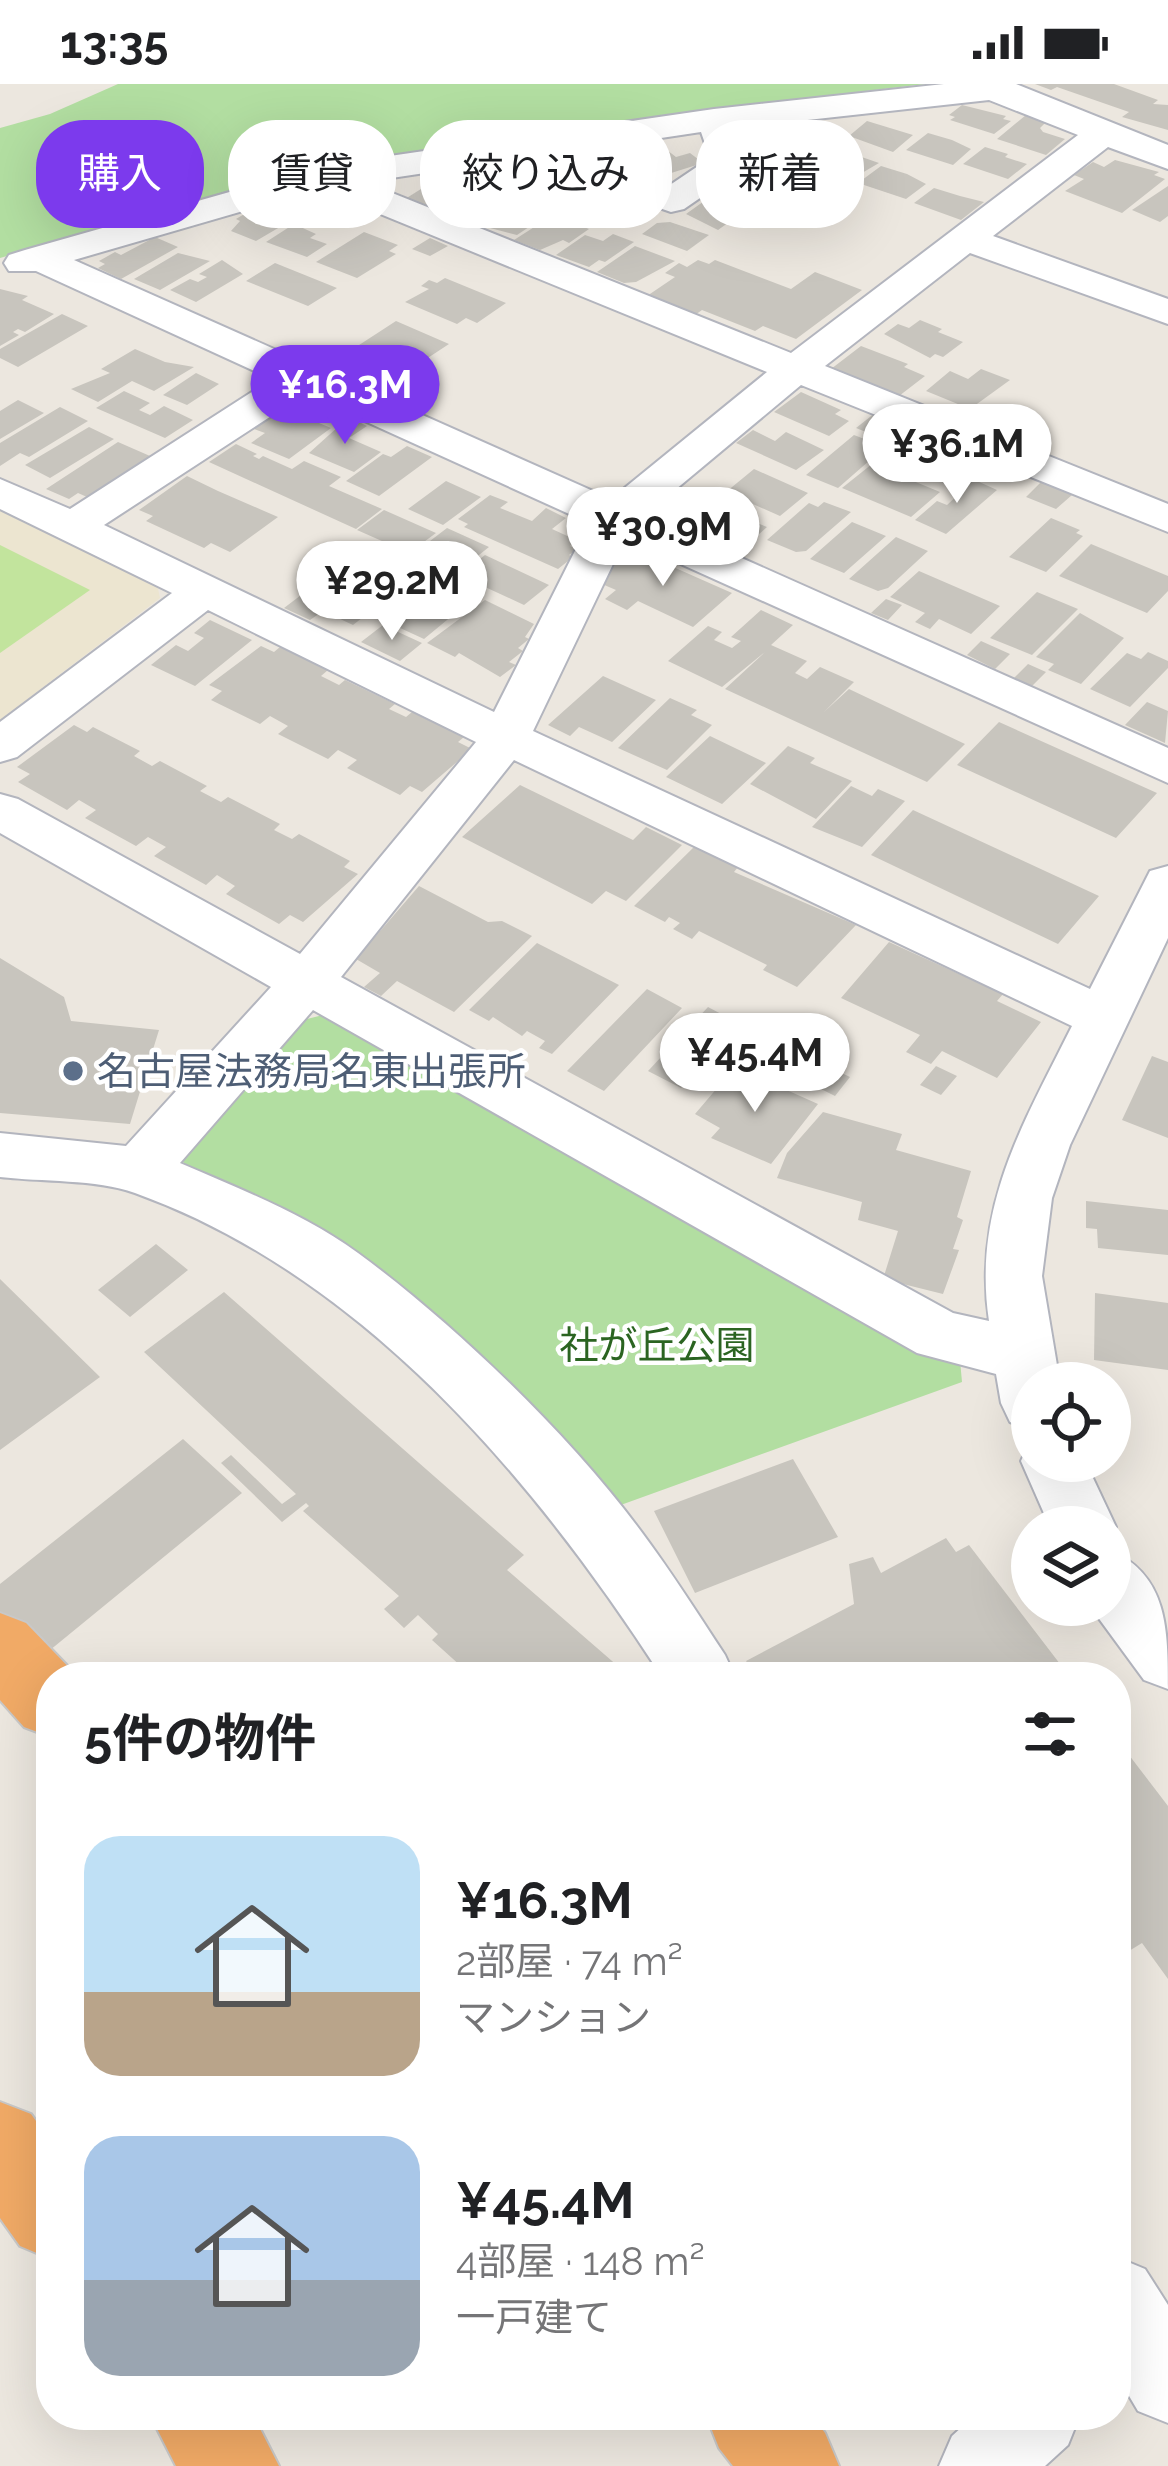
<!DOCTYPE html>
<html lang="ja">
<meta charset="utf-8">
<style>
:root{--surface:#fff;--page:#f6f6f6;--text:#202124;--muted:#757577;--accent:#7c3aed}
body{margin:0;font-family:Raleway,"Noto Sans JP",sans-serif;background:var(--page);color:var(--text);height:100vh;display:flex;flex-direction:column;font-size:45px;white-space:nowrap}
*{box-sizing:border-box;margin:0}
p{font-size:39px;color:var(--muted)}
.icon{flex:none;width:66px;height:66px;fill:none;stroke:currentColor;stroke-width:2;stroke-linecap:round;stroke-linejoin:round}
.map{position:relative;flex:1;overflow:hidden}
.drawer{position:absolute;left:36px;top:1578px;width:1095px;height:768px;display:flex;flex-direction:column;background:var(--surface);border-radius:48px;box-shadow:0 12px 48px #0002}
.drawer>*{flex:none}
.top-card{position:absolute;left:36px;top:36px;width:1098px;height:108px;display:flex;gap:24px}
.controls{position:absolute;left:1011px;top:1278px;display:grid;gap:24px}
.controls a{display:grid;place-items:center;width:120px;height:120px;border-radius:50%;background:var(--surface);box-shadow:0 12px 48px #0002;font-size:60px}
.price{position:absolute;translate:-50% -102px;padding:0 27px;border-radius:42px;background:#fff;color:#222;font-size:39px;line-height:78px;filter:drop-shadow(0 3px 6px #0008)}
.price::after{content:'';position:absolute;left:50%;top:72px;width:36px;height:27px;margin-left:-18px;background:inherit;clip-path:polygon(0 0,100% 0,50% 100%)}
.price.on{background:var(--accent);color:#fff}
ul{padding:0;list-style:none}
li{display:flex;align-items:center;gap:36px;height:300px;padding:0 48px}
li span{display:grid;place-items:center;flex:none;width:336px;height:240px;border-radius:36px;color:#555}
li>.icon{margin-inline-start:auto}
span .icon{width:144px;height:144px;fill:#fffc;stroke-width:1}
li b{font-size:51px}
h2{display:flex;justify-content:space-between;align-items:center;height:144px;padding:0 48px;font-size:51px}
.chip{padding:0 42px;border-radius:48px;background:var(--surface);box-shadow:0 12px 48px #0002;font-size:42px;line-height:108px}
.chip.on{background:var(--accent);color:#fff}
.status{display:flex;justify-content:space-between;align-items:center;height:84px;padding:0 60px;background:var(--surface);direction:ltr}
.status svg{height:33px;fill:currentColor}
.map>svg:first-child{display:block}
.education{fill:#ece5d0}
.green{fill:#b2dea1}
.pitch{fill:#c2e49d}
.building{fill:#c8c5be}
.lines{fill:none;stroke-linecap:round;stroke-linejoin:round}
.minor-casing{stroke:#b3b5be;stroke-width:4}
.highway-casing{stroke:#c8c8c8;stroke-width:4}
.minor{fill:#fff;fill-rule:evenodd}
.highway{fill:#f1aa66;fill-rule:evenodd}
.service-dot{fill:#5c6f8a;stroke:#fff;stroke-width:4.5}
.labels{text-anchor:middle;stroke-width:9;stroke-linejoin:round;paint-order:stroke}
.service-label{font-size:39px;fill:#4e5e75;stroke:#fff;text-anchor:start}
.park-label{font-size:39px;fill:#2b6421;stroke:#fff}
</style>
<div class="status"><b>13:35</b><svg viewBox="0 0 49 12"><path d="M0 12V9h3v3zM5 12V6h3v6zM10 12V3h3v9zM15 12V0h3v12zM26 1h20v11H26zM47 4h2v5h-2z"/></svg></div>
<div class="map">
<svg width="1168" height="2382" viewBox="0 0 1168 2382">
<rect width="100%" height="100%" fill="#ece7df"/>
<!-- education -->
<path class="education" d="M0,426l157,74 3,14 -160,122z"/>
<!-- green -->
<path class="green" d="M118,0h808l-221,26 -399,60 -306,88v-130l50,-14z
M331,929l629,347 2,22 -344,124c-97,-138 -286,-237 -426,-330l-12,-19 123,-137z"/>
<!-- pitch -->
<path class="pitch" d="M0,461l90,45 -90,63z"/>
<!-- building -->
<path class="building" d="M1035,0h79l44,16 -5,4 15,1v25l-46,-13 7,-5 -72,-25 -6,3z
M962,21l44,11 -3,3 8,2 -17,13 -44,-14 5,-3 -6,-2z
M1026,31l21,6 -7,7 3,4 22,7 -19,16 -49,-16z
M867,37l46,14 -20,17 -44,-16z
M928,49l24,7 19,9 -18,16 -47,-15z
M780,52l17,26h-39l-14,-22z
M827,61l52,18 -29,17 -45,-19z
M663,63l13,10 14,-4 13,10 -35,11 -26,-21z
M985,63l23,7 -3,3 22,7 -19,15 -45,-15z
M632,69l29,22 -22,7 -23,-7 -16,-13z
M1115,76l44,12 -5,3 11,4 -43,34 -57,-22 19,-12 -10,-4 19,-13 11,5z
M523,82l23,9 6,5 -6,5 18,7 -12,7 -51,-19z
M881,82l26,8 19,10 -20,15 -48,-16z
M752,84l36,13 -29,20 -24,-8 -5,-6 4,-6z
M445,90l30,7 -45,28 -25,-10z
M474,100l36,14 -46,21 -29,-11z
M1168,102v30l-8,6 -28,-12z
M934,104l26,8 24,6 -23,18 -47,-17z
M324,108l34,17 -30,19 -40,-21z
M714,110l32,16 -28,20 -32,-16z
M569,111l18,6 17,-2 32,12 -19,13 -58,-22z
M507,118l15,6 6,-4 22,9 -33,22 -42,-11z
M251,126l34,14 -29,17 -25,-10 9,-10 -4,-2z
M553,131l36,14 -20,14 -6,-3 -23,10 -26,-10z
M670,138l39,13 -22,16 -45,-17 15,-11z
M294,140l22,10 -6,4 17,6 -20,13 -41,-15z
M364,148l34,13 -9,6 7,3 -39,24 -41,-16z
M613,150l21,8 -29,20 -6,-2 -10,7 -33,-12 29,-20 18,6z
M155,153l23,10 -57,32 -23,-11 7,-4 -6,-3 16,-9 6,3z
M430,154l18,8 -18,10 -18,-7z
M635,162l40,15 -39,21 -12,1 -27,-11z
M178,169l32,8 -50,29 -26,-11z
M222,176l21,14 -47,28 -26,-12 20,-11 8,3 9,-5 -8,-3z
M698,176l11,4 6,-4 76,29 24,-17 47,18 -66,49 -33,-13 -8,5 -53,-21 -7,5 -48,-19 28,-19 -10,-4 14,-10 8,4z
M275,179l62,25 -29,18 -62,-25z
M445,194l61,25 -29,20 -11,-5 -9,6 -52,-22 24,-13 -8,-3 8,-6 8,3z
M0,205l28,7 -6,4 32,14 -29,18 -7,-3 -5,3 6,3 -19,11z
M62,230l26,12 -70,41 -18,-9v-9z
M920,236l22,9 -4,3 25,10 -20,15 -8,-3 -5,4 -46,-24 14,-10 11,4z
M396,237l53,23 -44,29 -49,-26z
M861,262l47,18 -4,3 21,9 -26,20 -68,-27z
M135,265l30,13 29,5 -40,24 -22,-10 -34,21 -27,-13 39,-16 -9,-4z
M981,285l29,11 -40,29 -44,-18 24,-20 18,8z
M196,289l23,11 -32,21 -24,-10z
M124,307l26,12 -11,7 11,5 14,-9 29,14 -28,18 -69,-30z
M801,308l40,18 -6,4 14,7 -20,15 -55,-24z
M18,316l26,13 -44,26v-28z
M60,323l28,14 -59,36 -9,-4 -20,13v-23z
M283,324l48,20 -42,31 -38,-16 14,-10 -11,-4z
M875,329l36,15 -18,15 -37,-15z
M349,333l18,9 -18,12 32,14 -27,20 -45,-19z
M89,343l25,12 -64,39 -25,-13z
M917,345l21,8 -20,17 -21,-9z
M753,346l22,11 11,-9 38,18 -28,20 -60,-27z
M854,351l31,12 -47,41 -32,-13z
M118,358l32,14 -63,41 -9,-4 -9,6 -23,-10z
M236,360l21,10 -4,2 6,3 4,-3 29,13 12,-8 37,16 -12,9 53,23 -26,20 -147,-67z
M407,362l25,11 -53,39 -33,-15 37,-27 8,3z
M872,380l68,28 -29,25 -69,-29z
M754,385l54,24 -28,23 -54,-24z
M187,392l31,15 60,26 -48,35 -19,-9 -7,5 -58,-27 7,-5 -14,-6z
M966,392l31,14 -51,44 -31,-14 22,-19 10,4 14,-13 -9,-4z
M446,397l35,16 -38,28 -35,-16z
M1041,398l31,13 -16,14 -30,-12z
M490,411l18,7 -8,6 32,13 14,-13 20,10 -14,11 24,11 -6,6 7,3 -8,6 4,2 -15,12 -94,-42 4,-3 -10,-5z
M700,416l67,27 -27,24 -67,-27z
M824,418l27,10 -45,39 -10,1 -29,-12 42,-37 9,4z
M384,426l52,23 -27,20 -52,-23z
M1051,434l29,12 -4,3 7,3 -37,36 -37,-15z
M852,438l34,14 -42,37 -34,-14z
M447,444l42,19 -34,27 -42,-20z
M896,453l32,14 -40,37 -10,3 -29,-12z
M1091,460l77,32v15l-21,22 -88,-37z
M485,471l64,30 -25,20 -65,-30z
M646,471l86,38 -39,34 -55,-26 -11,9 -22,-11 11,-9 -14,-6 15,-25z
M347,487l47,22 -41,32 -30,-14 -13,9 -26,-12 29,-22 7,4z
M919,487l81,35 -29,28 -32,-15 -9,10 -15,-7 10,-9 -35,-16z
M411,500l18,9 9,-7 32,15 -46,38 -52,-24z
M1037,508l41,17 -46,46 -42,-17z
M886,515l16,6 -14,15 -17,-7z
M485,516l49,24 -9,13 4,2 -11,9 5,3 -14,11 7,3 -16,12 -41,-24 -4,4 -28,-14z
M761,526l32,15 -22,20 36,16 -12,12 12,6 13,-12 34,15 -30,30 25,-23 116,55 -38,38 -202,-93 40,-37 -43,35 -54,-26 40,-35 14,6 -8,8 18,8 9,-7 -10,-4z
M1080,529l44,25 -43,46 -33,-14 6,-6 -18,-7z
M210,536l42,20 -57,46 -44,-21 25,-20 12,6 16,-13 -10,-5z
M383,541l39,18 -22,18 -39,-19z
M981,557l29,13 -15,15 -28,-14z
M261,562l13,6 6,-5 48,23 -7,6 18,9 6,-5 50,24 -6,5 17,8 6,-5 52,25 -6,5 14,7 -50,43 -12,-6 -10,9 -53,-27 10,-8 -19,-10 -10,9 -50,-25 10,-8 -18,-10 -10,8 -49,-24 11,-9 -13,-6z
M1148,568l20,9v7l-38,39 -40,-18 37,-36 14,6z
M1028,580l18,8 -14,14 -18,-8z
M603,592l53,24 -44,42 -33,-15 -9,9 -22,-11z
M670,614l27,12 -6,5 21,10 -45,45 -49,-22z
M1147,618l21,9 -3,32 -40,-18z
M999,638l158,71 -41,45 -159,-73z
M74,641l13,7 6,-5 47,24 -6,5 18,10 8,-5 47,25 -7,5 21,11 7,-5 52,27 -6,6 18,9 7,-5 51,27 -6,6 14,7 -55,48 -13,-7 -11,9 -53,-30 9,-8 -18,-11 -11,10 -52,-29 12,-9 -18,-10 -12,9 -51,-28 11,-8 -17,-10 -12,10 -49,-28 12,-8 -13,-7z
M710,652l56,27 -44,41 -56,-27z
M788,662l27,12 -5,5 42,18 -36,38 -66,-35z
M520,701l113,55 13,-13 36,18 -56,56 -20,-10 -14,13 -130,-67z
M851,702l21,10 6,-7 27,12 -43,46 -50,-20z
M913,726l186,86 -41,48 -187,-89z
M695,762l43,21 -4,5 122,53 -59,62 -34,-17 4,-5 -68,-34 -7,8 -19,-10 7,-6 -11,-6 -4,5 -31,-16z
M419,802l69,36 14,-1 30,15 -78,76 -57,-31 -16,15 -17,-9 16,-14 -24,-14z
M889,858l114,52 -6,7 44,21 -44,56 -55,-27 -11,13 -25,-12 14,-17 -79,-37z
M537,859l82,42 -67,69 -13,-6 6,-7 -18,-10 -5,5 -29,-19 -4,4 -20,-11z
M0,874l64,39 7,24 88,9 -29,94 -130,-11z
M647,905l35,19 -78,83 -37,-20z
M708,923l51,27 -15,17 -20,-10 -43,47 -33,-17z
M1152,972l16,6v76l-46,-18z
M823,980l27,13 -15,19 -28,-14z
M936,982l21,10 -16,19 -21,-10z
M735,983l83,37 -47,60 -60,-26 9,-10 -25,-14z
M823,1028l79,22 -6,16 75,21 -14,46 6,3 -10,29 6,1 -16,44 -60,-15 15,-48 -40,-11 4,-18 -85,-24 10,-25z
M1086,1117l82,9v45l-70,-7 -1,-19 -11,-1z
M156,1160l32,26 -58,47 -32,-27z
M0,1195l100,98 -100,73z
M224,1208l300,263 -17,15 120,104 -154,3 -41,-37 6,-6 -20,-19 -14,13 -20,-19 15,-13 -96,-85 6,-5 -3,-3 -24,19 -61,-59 10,-8 51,49 14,-10 -152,-142z
M1095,1209l73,10v67l-74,-10z
M183,1355l59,54 -242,198v-107z
M793,1375l45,78 -143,56 -41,-82z
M946,1454l10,14 13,-7 101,132h-313l-11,-16 108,-57 -5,-40 24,-7 8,16z
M1116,1654l52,68v173l-26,-36 -26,16z"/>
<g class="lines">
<!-- minor casing -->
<g class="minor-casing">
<path id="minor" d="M944,0h72l152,61v24l-60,-22 -115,89 175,63v25l-198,-71 -145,113 343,138v28l-367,-147 -156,130 523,233v35l-543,-244 -92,192 557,258 60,-118 18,-5v72l-98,207 -18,53 -10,78 18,107h-28v47l-22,-8 -9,-19 -5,-29 -79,-21 -604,-343 -133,153c60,26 125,51 178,90 98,72 213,183 285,281 29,39 55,80 82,121l10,22h-73c-127,-197 -299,-402 -527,-484 -39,-14 -93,-11 -135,-16v-44l126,13 145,-159 -271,-154v-39l18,5 282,155 176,-212 -268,-132 -191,147 -17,5v-40l172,-129 -172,-84v-30l70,30 202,-130 -236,-108h-27l-5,-8 5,-8 16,-5 296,-84 393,-57zM989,16l89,35 -287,218 -426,-171 154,-23 152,53 13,-3 58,-40 5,-8 -12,-33zM701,48l9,26 -43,29 -99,-35zM319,105l448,183 -156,127 -537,-239zM305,310l284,129 -95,189 -390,-187zM514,676l558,266c-49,98 -100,182 -83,295l-36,-8 -612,-336z
M1030,1357l2,20h53l31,66 -6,12v-12h-60l-29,-66z
M1110,1466c58,25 58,80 58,139l-24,-9 -55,-75h21z
M1116,2173l29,12 23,36v118l-30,-12 -22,-37z
M975,2331h105l-12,30 -23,21h-106l13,-30z"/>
</g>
<!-- highway casing -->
<g class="highway-casing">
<path id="highway" d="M0,1529l26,10 52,54h-27v60l-27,-10 -24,-27z
M0,2018l31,12 20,28v117l-31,-13 -20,-28z
M150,2331h103l26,51h-103z
M706,2331h105l14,18 14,33h-106l-14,-18z"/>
</g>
<!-- minor -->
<use href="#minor" class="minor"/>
<!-- highway -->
<use href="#highway" class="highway"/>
</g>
<!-- markers -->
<circle class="service-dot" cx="73" cy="987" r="12"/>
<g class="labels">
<!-- service labels -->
<g class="service-label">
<text x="97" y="1001">名古屋法務局名東出張所</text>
</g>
<!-- park labels -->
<g class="park-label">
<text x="657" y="1275">社が丘公園</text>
</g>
</g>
</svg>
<div class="controls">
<a><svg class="icon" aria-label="locate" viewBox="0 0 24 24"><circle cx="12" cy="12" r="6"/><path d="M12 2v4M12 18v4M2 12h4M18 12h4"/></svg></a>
<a><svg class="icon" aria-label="layers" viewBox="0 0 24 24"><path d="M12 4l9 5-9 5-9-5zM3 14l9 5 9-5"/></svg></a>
</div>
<b class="price on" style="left:345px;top:363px">¥16.3M</b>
<b class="price" style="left:957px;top:422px">¥36.1M</b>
<b class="price" style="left:663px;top:505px">¥30.9M</b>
<b class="price" style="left:392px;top:559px">¥29.2M</b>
<b class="price" style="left:755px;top:1031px">¥45.4M</b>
<div class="top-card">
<a class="chip on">購入</a>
<a class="chip">賃貸</a>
<a class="chip">絞り込み</a>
<a class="chip">新着</a>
</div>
<section class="drawer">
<h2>5件の物件<svg class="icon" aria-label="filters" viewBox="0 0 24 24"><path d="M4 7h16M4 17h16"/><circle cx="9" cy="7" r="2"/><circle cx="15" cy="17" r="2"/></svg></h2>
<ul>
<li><span style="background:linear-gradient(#bfe0f5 65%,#b9a48a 0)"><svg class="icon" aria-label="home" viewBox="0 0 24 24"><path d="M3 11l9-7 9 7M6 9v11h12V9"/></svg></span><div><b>¥16.3M</b><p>2部屋 · 74 m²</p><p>マンション</p></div></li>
<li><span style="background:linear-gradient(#a9c7e8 60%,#9aa5b1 0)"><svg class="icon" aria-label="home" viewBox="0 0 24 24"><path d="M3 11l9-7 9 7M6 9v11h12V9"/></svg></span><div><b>¥45.4M</b><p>4部屋 · 148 m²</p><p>一戸建て</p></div></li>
</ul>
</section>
</div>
